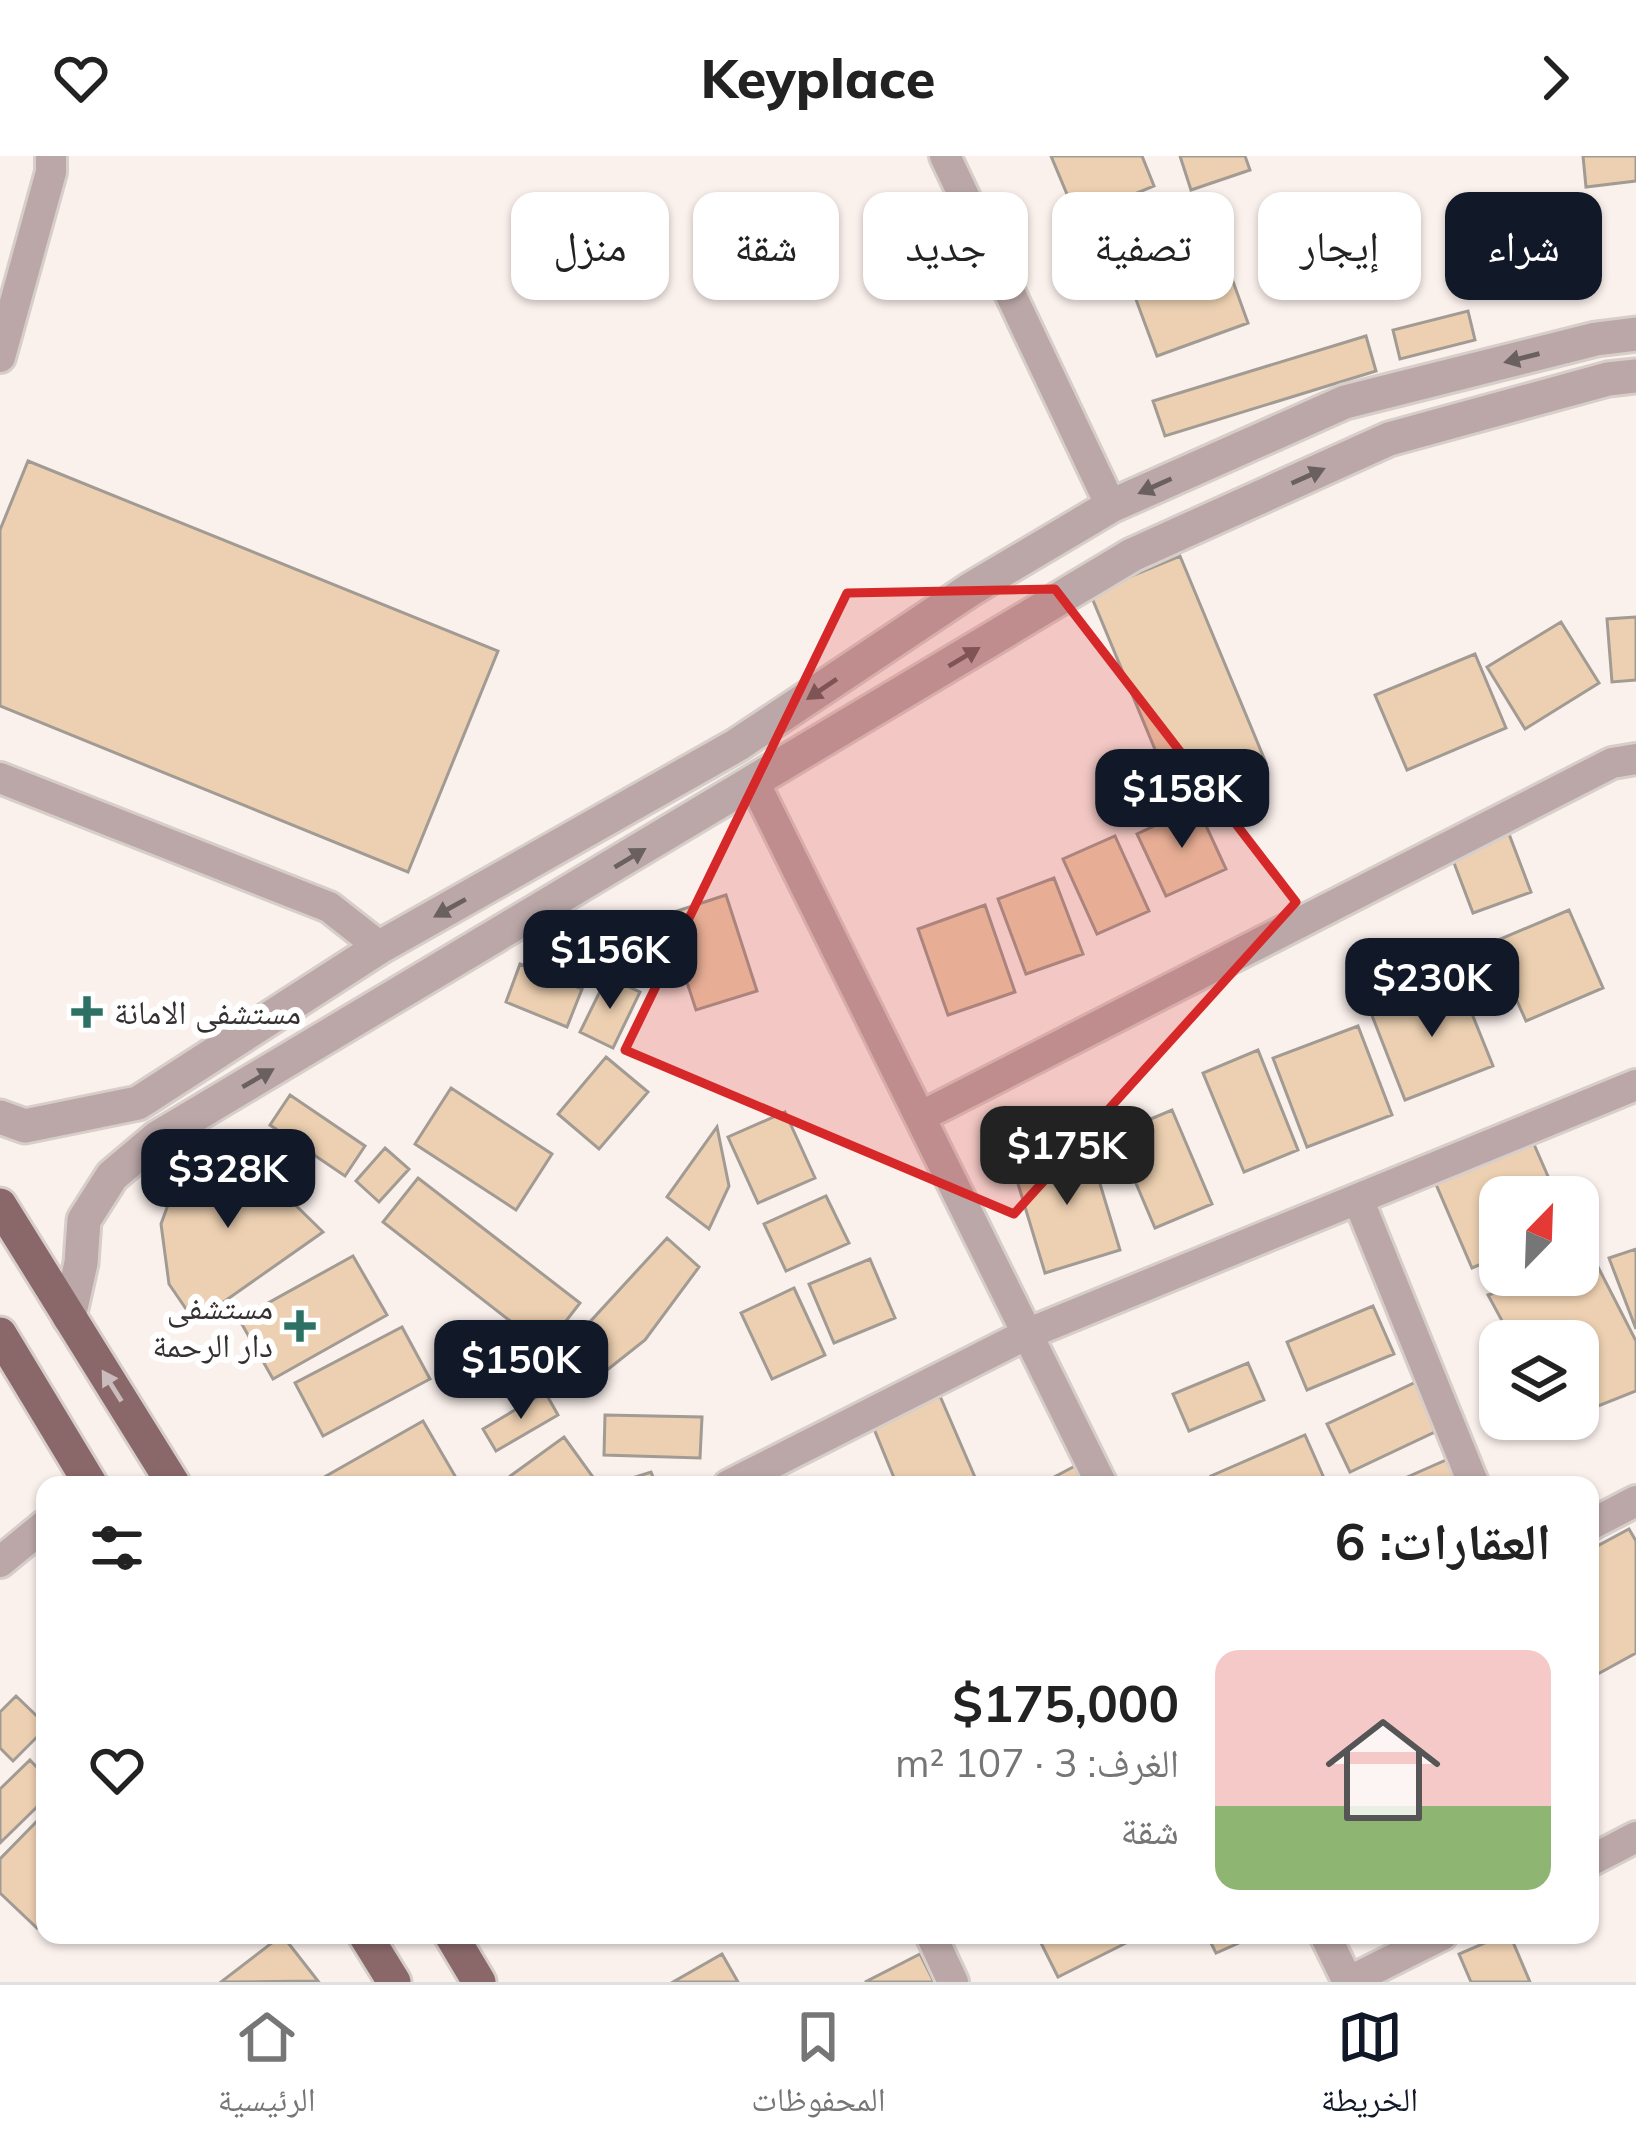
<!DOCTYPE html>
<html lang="ar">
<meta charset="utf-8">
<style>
:root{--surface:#fff;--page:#f6f6f6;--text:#222;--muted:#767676;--line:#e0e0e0;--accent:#111827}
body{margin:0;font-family:Mulish,"Noto Naskh Arabic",sans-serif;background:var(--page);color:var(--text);direction:rtl;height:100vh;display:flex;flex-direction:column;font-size:45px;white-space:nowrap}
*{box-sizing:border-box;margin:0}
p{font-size:39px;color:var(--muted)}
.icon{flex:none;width:66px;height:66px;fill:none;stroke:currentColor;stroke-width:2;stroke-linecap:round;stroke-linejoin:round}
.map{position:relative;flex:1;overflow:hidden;direction:ltr}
.side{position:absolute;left:36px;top:1320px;width:1563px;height:468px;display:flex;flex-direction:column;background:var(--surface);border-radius:24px;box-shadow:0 3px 9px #0004;direction:rtl}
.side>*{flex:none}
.hud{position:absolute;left:36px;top:36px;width:1566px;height:108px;direction:rtl;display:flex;gap:24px}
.needle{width:78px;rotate:23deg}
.controls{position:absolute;left:1479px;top:1020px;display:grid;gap:24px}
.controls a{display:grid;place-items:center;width:120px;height:120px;border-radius:24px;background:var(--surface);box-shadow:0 3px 9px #0004;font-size:60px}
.price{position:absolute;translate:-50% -102px;padding:0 27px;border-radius:24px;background:var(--accent);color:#fff;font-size:39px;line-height:78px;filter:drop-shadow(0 3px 6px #0008)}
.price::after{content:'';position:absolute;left:50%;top:72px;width:36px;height:27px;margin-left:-18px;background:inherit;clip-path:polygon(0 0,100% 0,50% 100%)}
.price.selected{background:#222;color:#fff}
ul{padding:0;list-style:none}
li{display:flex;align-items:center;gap:36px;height:300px;padding:0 48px}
li span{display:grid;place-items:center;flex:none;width:336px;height:240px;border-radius:24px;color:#555}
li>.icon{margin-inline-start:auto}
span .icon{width:144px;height:144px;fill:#fffc;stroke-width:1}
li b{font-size:51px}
h2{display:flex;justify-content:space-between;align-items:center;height:144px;padding:0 48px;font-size:51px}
.tag{padding:0 42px;border-radius:24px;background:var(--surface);box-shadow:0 3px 9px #0004;font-size:42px;line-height:108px}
.tag.selected{background:var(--accent);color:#fff}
header{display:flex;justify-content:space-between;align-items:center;height:156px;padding:0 48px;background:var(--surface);font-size:54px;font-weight:800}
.menu{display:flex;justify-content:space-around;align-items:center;height:168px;border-top:3px solid var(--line);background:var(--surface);font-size:33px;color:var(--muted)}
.menu a{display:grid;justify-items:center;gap:6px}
.menu .selected{color:var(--accent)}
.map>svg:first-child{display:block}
.building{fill:#edd0b1;stroke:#a19b94;stroke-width:3}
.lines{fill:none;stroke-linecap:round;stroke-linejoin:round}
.minor-casing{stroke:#d7ceca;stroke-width:36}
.tertiary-casing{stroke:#d7ceca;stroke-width:39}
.primary-casing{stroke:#d7ceca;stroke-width:39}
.minor{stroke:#bba7a8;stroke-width:30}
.tertiary{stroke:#bba7a8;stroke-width:33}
.primary{stroke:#8a686a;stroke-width:33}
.oneway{fill:#6b6060}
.oneway2{fill:#cabbbc}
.marked{fill:#d62828;fill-opacity:0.2;stroke:#d62828;stroke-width:9;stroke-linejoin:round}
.poi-dot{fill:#2d7165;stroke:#fff;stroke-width:4.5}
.labels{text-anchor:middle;stroke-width:12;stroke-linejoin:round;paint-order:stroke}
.poi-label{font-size:33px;fill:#353130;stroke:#fff;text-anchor:start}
</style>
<header><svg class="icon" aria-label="forward" viewBox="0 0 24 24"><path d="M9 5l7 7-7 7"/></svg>Keyplace<svg class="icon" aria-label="heart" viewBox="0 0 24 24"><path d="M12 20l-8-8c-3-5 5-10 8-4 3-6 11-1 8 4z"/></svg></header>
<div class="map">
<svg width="1636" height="1826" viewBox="0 0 1636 1826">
<rect width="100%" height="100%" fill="#faf0ec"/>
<!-- building -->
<path class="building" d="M1051,0h91l12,30 -77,32z
M1180,0h65l5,14 -59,20z
M1583,0h53v25l-50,6z
M1217,81l31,86 -91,33 -32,-86z
M1468,155l7,29 -75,19 -7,-29z
M1366,180l10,35 -211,65 -12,-35z
M28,305l470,190 -90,221 -408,-166v-176z
M1180,400l86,207 -90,37 -86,-207z
M1636,461v63l-24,2 -5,-63z
M1561,466l38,61 -74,46 -38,-62z
M1475,498l31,74 -99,42 -32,-75z
M1197,650l29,63 -60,27 -29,-62z
M1509,678l22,58 -58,21 -22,-58z
M1115,680l34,75 -52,23 -34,-75z
M1054,722l29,76 -57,20 -28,-75z
M726,739l31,96 -61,19 -31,-95z
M985,749l30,87 -67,23 -30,-86z
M1569,754l34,78 -77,33 -35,-78z
M520,808l62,25 -15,38 -61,-25z
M607,821l33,15 -27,56 -33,-16z
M1458,823l35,87 -88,34 -34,-87z
M1358,870l34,89 -85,32 -34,-89z
M1258,894l40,100 -54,22 -41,-99z
M606,901l42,35 -49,57 -41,-35z
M451,932l101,66 -36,56 -101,-66z
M290,939l75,51 -20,30 -75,-51z
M1172,954l40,94 -57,24 -40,-94z
M785,956l30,66 -57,25 -30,-66z
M717,971l12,59 -20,43 -42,-32z
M1533,986l24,55h-57v59l-28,12 -37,-86z
M1088,988l32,106 -75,23 -32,-106z
M235,990l88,86 -128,90 -26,-38 -8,-60 11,-30 13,-17z
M385,992l24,21 -30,33 -23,-21z
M418,1022l162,125 -35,45 -162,-126z
M826,1040l23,47 -63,28 -22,-47z
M667,1082l32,29 -54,73 -48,38 -32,-29z
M1636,1093v80l-27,-71z
M353,1100l34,59 -114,64 -34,-60z
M870,1103l25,59 -61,25 -25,-59z
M1596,1107l40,78v50l-58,23v-73h-65l-25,-46 66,-20h24v-7z
M794,1132l31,67 -53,24 -31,-66z
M1373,1150l21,48 -87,36 -20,-48z
M402,1171l28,52 -107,57 -28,-53z
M1248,1207l16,37 -75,31 -16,-37z
M1416,1226l23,48 -89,42 -23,-48z
M545,1236l13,23 -62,36 -13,-22z
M940,1240l37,86 -8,3h-72l-25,-61z
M605,1259l97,2 -2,41 -96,-3z
M423,1265l32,55 -16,9 -127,-1z
M1305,1279l22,50h-112l-4,-9z
M564,1281l29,40 -12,8h-66l-6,-8z
M1453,1301l13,28h-77z
M1077,1309l11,20h-49z
M651,1316l5,13h-46z
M1629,1373l7,12v112l-40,22 -6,-12v-113z
M16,1540l29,28v5l-32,32 -13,-13v-36z
M30,1604l15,16v23l-45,44v-54z
M45,1657v106l-8,9 -37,-35v-34z
M282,1779l36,46 -97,1z
M1037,1779h105l-84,42z
M1207,1779h50l-41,18z
M1503,1779h7l20,47h-59l-12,-28z
M722,1798l16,28h-65z
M920,1798l14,28h-69z"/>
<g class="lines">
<!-- minor casing -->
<g class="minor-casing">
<path id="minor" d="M945,0l166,350
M0,201l51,-185v-16
M0,622l329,129 51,40
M755,628l347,701
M920,961l692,-354 24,-4
M1358,1043l116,286
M729,1329l298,-151 609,-249
M1590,1369l46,-24
M0,1406l45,-37
M1590,1705l46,-24
M931,1779l22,47
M1325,1779l23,47
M1348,1826l94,-47"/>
</g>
<!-- tertiary casing -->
<g class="tertiary-casing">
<path id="tertiary" d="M0,961l25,9 113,-23 242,-156 357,-202 234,-156 140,-83 234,-104 251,-63 40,-5
M69,1161l12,-54 3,-43 28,-44 45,-38 975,-583 257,-116 219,-60 28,-3"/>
</g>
<!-- primary casing -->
<g class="primary-casing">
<path id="primary" d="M0,1049l174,280
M0,1178l91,151
M365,1779l29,47
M451,1779l28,47"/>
</g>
<!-- minor -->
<use href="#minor" class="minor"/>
<!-- tertiary -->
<use href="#tertiary" class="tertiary"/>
<!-- primary -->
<use href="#primary" class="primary"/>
</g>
<!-- one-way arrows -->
<defs><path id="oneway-solid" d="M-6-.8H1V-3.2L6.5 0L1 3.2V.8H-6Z" transform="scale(3)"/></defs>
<g class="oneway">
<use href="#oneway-solid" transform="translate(1522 202) rotate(166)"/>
<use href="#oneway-solid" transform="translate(1308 320) rotate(-24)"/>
<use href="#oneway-solid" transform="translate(1155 330) rotate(156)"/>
<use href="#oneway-solid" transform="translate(964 501) rotate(-31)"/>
<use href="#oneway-solid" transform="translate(822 533) rotate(146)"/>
<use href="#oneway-solid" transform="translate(630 702) rotate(-31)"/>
<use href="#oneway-solid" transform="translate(450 752) rotate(151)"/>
<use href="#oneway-solid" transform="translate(258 922) rotate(-30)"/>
</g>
<use class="oneway2" href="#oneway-solid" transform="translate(112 1230) rotate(-122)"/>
<!-- marked area -->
<path class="marked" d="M1055,433l241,313 -282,312 -389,-164 222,-457z"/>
<!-- markers -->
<g class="poi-dot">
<path d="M81 838h12v12h12v12h-12v12h-12v-12h-12v-12h12z"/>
<path d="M294 1152h12v12h12v12h-12v12h-12v-12h-12v-12h12z"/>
</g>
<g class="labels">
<!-- poi labels -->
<g class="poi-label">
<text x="114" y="868">مستشفى الامانة</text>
<text x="273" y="1163" text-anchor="end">مستشفى<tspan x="273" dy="38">دار الرحمة</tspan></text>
</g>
</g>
</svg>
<div class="controls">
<a><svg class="needle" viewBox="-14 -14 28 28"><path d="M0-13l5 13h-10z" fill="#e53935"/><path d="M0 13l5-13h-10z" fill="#767676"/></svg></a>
<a><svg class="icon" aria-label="layers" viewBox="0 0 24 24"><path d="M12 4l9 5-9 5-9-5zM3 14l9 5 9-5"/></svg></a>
</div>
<b class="price" style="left:1182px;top:695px">$158K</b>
<b class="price" style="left:610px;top:856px">$156K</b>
<b class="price" style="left:1432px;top:884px">$230K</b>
<b class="price selected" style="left:1067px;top:1052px">$175K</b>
<b class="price" style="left:228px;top:1075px">$328K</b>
<b class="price" style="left:521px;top:1266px">$150K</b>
<div class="hud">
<a class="tag selected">شراء</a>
<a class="tag">إيجار</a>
<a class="tag">تصفية</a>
<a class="tag">جديد</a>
<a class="tag">شقة</a>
<a class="tag">منزل</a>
</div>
<section class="side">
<h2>العقارات: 6<svg class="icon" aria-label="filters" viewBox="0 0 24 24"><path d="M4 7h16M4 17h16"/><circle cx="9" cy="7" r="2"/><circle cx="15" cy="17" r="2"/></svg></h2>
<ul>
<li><span style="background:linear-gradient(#f6c9c9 65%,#8fb573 0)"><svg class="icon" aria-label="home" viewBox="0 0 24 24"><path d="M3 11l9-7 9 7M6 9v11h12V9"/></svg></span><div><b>$175,000</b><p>الغرف: 3 · 107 m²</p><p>شقة</p></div><svg class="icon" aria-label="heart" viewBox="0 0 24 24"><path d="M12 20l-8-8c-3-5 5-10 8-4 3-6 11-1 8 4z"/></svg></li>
</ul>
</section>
</div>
<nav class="menu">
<a class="selected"><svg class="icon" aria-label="map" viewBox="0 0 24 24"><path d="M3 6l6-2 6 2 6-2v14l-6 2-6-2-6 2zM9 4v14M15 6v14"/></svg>الخريطة</a>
<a><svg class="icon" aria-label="saved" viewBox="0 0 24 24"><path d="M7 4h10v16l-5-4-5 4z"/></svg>المحفوظات</a>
<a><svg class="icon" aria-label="home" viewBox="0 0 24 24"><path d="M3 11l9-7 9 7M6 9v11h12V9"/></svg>الرئيسية</a>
</nav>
